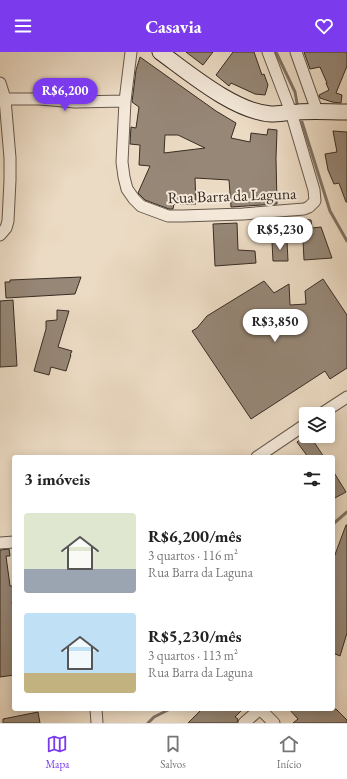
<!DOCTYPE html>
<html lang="pt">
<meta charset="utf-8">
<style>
:root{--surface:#fff;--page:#f6f6f6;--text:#222;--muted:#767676;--line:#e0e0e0;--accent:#7c3aed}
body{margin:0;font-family:"EB Garamond",serif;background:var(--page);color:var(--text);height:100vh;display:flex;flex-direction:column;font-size:15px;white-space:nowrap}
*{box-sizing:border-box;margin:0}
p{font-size:13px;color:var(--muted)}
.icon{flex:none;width:22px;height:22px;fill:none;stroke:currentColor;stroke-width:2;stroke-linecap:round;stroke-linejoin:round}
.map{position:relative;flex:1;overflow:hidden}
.panel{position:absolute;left:12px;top:403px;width:323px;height:256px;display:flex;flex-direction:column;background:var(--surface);border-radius:4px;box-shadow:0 2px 10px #0003}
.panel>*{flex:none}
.controls{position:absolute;left:299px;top:355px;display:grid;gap:8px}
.controls a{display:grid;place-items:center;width:36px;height:36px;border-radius:4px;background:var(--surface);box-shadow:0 2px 10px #0003;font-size:20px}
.price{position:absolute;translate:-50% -34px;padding:0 9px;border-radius:14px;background:#fff;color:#222;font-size:13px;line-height:26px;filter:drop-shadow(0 1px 2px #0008)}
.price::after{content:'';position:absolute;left:50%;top:24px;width:12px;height:9px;margin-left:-6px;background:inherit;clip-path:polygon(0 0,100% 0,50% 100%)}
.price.active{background:var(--accent);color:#fff}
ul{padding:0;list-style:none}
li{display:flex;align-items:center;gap:12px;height:100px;padding:0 12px}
li span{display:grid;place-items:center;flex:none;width:112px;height:80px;border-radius:4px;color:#555}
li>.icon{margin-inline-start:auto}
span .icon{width:48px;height:48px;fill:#fffc;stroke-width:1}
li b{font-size:17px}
h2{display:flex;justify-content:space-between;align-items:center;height:48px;padding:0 12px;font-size:17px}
header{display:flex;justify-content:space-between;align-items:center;height:52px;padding:0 12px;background:var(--accent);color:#fff;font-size:18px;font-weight:700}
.menu{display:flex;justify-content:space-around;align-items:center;height:56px;border-top:1px solid var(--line);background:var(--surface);font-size:11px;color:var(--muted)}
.menu a{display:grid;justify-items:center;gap:2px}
.menu .active{color:var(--accent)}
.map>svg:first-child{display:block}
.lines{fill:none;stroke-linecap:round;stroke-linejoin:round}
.stream{stroke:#807263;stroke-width:3}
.building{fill:#968777;stroke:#392c23;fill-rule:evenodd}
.street-casing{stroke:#66584b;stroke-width:13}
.secondary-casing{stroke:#392c23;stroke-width:17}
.street{stroke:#f3e8d9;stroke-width:11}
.secondary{stroke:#f3e8d9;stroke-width:15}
.labels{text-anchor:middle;stroke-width:4;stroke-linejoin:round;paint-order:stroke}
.street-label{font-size:16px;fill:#392c23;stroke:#f3e8d9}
</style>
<header><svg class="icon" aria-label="menu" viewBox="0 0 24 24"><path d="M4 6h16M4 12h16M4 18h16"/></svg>Casavia<svg class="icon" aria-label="heart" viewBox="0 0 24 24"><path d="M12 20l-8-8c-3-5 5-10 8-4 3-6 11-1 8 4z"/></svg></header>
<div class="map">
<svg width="347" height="671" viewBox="0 0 347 671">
<rect width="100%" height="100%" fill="#ecdbc4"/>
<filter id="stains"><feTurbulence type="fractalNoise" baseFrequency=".005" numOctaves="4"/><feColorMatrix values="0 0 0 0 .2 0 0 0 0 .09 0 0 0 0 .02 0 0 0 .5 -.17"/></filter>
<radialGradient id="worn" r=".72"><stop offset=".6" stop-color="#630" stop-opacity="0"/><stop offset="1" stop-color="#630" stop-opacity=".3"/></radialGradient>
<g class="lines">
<!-- stream -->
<path class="stream" d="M276,0l19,40 2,11
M302,70l28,89 17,30
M333,472l14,-12
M148,671l6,-6 16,-8"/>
</g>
<!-- building -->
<path class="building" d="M186,0h27l-10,13z
M233,0h21l8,23 2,-1 4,11 -3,10 -10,-1 -24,-11 -2,3 -13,-11z
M304,0h43v14l-11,27 6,2 -1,8 -9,-1 -12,-4 -1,-3 10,-5 -3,-7h1l-7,-16 -10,2z
M140,5l76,54 20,12 -5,15 19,4 1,-9 16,2 1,-6 9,1 -1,28 1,46 -46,3 -2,-27 -34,-2 1,26h-22l-1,5h-4l-24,-9 -7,-7 12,-27 -11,-1 1,-20 -10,-1 1,-17 5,1 3,-21 -7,-5 4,-32zM165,83h13l27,13 -41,5z
M333,79l14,1v70h-1l-7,-19 -5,1 -6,-14 -3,-16 12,-2z
M302,167l9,1 1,8 9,-1 11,31 -28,2z
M237,171l1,27 17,1 1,12 -41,3 -2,-42z
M287,189l1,20h-15l-1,-19z
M81,225l-6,17 -69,4 -1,-16h5v-2z
M323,227l24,36v53l-17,11 -5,-8 -74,48 -59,-88 5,-3 10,-12 57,-35 10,12 15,-9 1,21 16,-1 -1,-13z
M13,248l4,66 -17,1v-66z
M57,258l12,1 -11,36 14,4 -2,4h1l-5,16 -15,-4 -2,8 -15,-4 12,-42v-8l11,-1z
M306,384h4l14,21h-16l-11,-15z
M333,419l13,21 -13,7z
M346,473h1v108l-7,23 -7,-3v-93z
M9,497l1,7h-4l4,30h4v16h-2l2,14v59l-14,2v-127z
M202,657h41l-8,8 3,2 -1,4h-49z
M289,657h47l11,11v3h-54l5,-4z
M38,660l2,11h-37v-4z"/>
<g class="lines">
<!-- street casing -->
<g class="street-casing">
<path id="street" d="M131,0l-6,49 -3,61 2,15 3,12 7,10 7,7 27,10h14l61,-2 61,-5 5,-2 6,-6 -1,-11 -23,-78 -23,-60
M296,0l21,59
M0,31l5,16 5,59v22l-2,41 -2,7 -6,7
M5,47h35l35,3 50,-1
M321,362l26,-17
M257,405l49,-33
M0,491l14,-1
M96,657l1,14
M260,657l14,14
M244,671l16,-14"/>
</g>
<!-- secondary casing -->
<g class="secondary-casing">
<path id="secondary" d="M160,0c29,21 75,60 111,62 9,0 18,-2 27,-2 17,-1 33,0 49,0"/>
</g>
<!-- street -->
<use href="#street" class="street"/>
<!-- secondary -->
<use href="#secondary" class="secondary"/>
</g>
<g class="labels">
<!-- street labels -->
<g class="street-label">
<text transform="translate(232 143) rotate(-2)" y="6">Rua Barra da Laguna</text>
</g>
</g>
<rect width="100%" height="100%" filter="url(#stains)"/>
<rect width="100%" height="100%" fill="url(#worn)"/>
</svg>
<div class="controls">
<a><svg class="icon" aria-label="layers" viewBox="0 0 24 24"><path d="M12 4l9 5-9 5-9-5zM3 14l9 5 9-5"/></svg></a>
</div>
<b class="price active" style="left:65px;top:60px">R$6,200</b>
<b class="price" style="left:280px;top:199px">R$5,230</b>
<b class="price" style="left:275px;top:291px">R$3,850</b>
<section class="panel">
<h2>3 imóveis<svg class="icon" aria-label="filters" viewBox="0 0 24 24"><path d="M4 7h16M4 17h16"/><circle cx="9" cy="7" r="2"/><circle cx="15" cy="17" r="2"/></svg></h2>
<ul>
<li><span style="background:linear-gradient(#dfe7d0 70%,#9aa5b1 0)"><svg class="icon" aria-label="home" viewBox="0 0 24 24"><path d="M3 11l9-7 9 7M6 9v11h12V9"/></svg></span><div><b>R$6,200/mês</b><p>3 quartos · 116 m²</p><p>Rua Barra da Laguna</p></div></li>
<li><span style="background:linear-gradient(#bfe0f5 75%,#c2b280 0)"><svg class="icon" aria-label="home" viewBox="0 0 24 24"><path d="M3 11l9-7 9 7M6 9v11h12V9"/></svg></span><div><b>R$5,230/mês</b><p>3 quartos · 113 m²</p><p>Rua Barra da Laguna</p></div></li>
</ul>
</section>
</div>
<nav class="menu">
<a class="active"><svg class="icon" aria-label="map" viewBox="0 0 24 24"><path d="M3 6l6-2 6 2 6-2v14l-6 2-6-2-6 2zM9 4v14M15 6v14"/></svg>Mapa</a>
<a><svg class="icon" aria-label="saved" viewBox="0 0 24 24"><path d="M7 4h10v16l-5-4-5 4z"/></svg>Salvos</a>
<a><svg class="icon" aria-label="home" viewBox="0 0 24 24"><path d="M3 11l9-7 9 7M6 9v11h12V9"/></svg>Início</a>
</nav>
